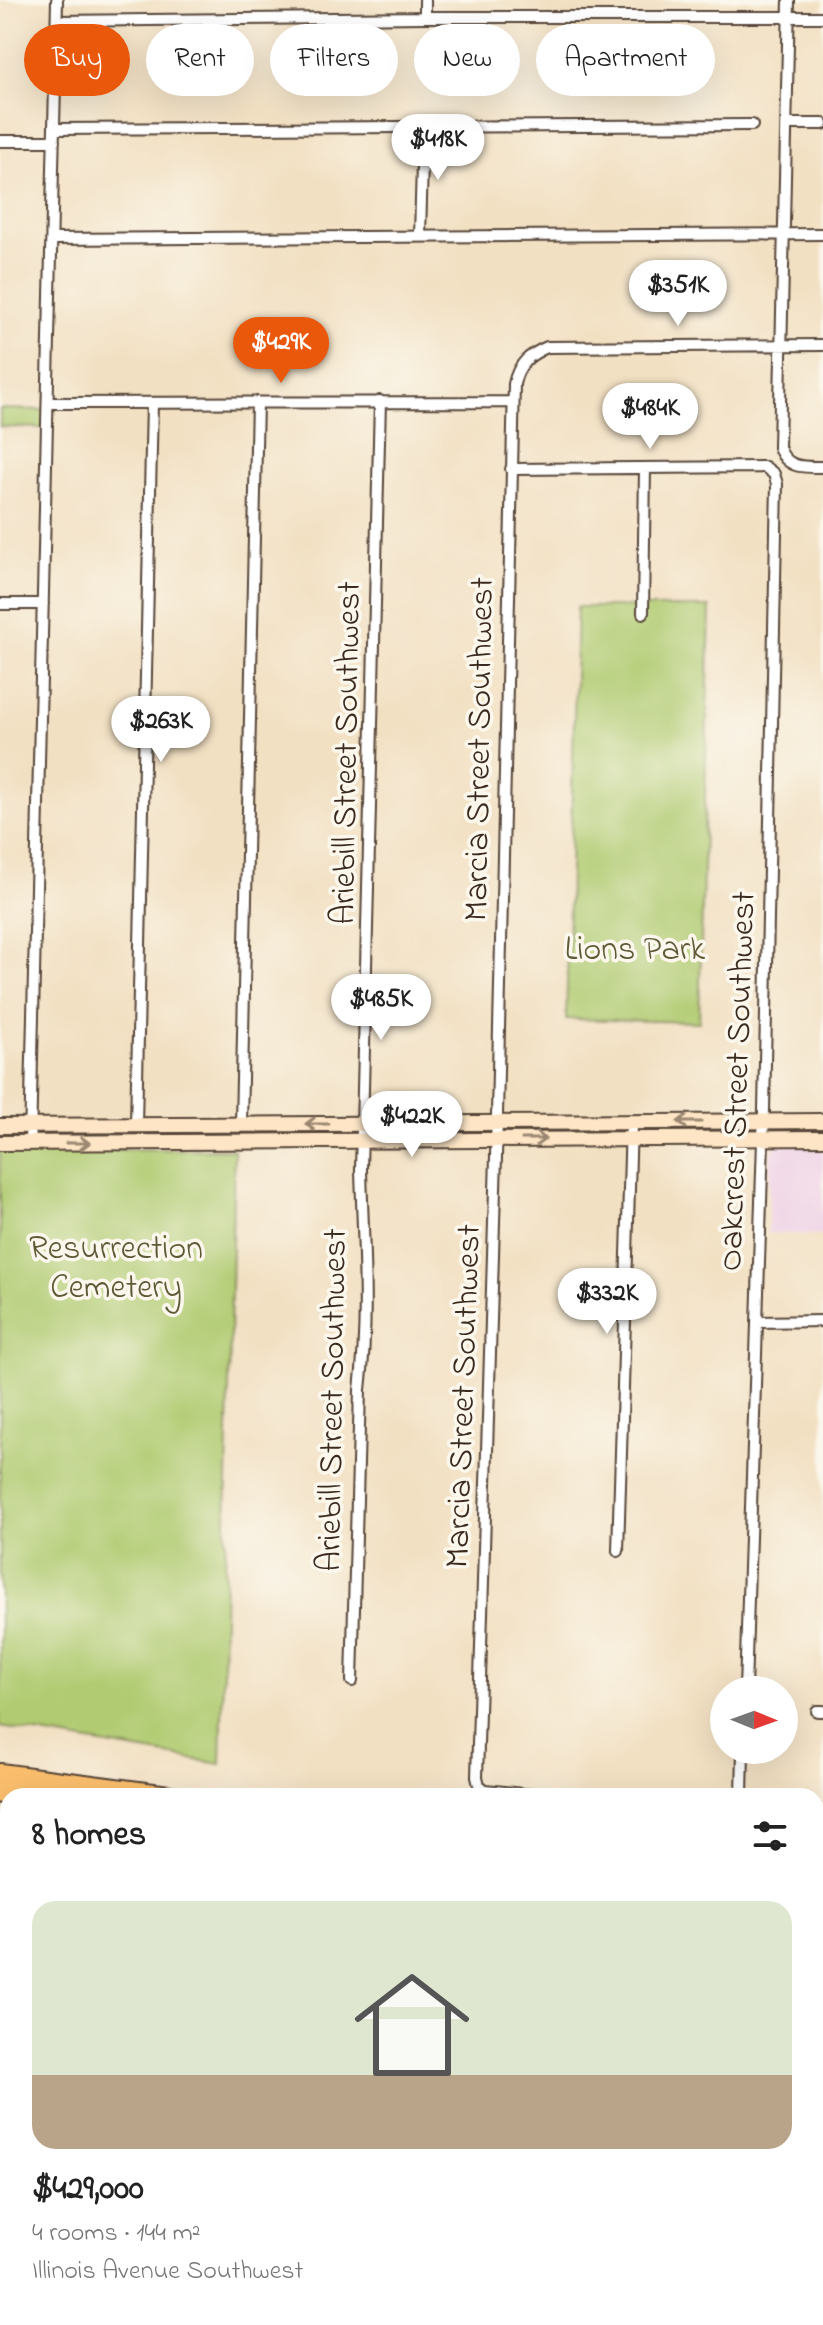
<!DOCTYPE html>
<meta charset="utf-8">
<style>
:root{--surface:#fff;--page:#f2f2f2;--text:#222;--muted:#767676;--accent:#ea580c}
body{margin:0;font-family:"Indie Flower",sans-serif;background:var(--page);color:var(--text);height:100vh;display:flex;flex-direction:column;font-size:30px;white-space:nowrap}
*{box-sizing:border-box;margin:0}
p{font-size:26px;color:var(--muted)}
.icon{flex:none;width:44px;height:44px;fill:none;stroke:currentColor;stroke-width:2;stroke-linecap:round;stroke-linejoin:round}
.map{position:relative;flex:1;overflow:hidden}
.details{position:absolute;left:0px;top:1788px;width:824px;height:538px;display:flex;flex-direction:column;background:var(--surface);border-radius:24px 24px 0 0;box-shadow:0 8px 32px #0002}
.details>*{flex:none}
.guide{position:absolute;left:24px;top:24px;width:776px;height:72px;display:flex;gap:16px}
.needle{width:52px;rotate:91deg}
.fabs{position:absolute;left:710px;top:1676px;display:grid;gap:16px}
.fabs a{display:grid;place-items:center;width:88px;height:88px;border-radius:50%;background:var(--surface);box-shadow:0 8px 32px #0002;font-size:40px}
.price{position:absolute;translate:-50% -68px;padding:0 18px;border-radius:28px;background:#fff;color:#222;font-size:26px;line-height:52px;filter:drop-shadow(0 2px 4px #0008)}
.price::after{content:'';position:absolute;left:50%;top:48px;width:24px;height:18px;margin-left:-12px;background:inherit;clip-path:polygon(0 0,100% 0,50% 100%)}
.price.selected{background:var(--accent);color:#fff}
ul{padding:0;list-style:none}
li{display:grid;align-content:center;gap:16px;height:424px;padding:0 32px}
li span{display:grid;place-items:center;height:248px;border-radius:24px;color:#555}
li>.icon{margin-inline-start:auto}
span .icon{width:144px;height:144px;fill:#fffc;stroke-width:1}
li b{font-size:34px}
h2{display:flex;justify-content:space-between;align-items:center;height:96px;padding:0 32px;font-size:34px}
.tag{padding:0 28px;border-radius:36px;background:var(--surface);box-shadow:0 8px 32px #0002;font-size:28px;line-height:72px}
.tag.selected{background:var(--accent);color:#fff}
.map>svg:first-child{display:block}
.built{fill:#eed0e7}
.industrial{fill:#ccbed3}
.green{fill:#b0cb71;stroke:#767a48;stroke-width:2}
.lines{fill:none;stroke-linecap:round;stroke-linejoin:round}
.stream{stroke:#59c6d1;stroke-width:3}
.minor-casing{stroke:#564537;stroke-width:14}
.tertiary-casing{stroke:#564537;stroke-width:18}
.secondary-casing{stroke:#564537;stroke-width:18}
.motorway-casing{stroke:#564537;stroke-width:24}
.minor{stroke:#fff;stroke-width:10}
.tertiary{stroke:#fff;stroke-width:14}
.secondary{stroke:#fde5c5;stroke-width:14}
.motorway{stroke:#fabe6d;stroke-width:20}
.rail{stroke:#3b2a1e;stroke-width:3;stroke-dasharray:12 6;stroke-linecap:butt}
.oneway{stroke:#9c8872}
.labels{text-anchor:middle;stroke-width:7;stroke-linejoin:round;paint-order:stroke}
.street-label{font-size:34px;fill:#3b2a1e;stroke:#fbf7ec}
.park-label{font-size:34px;fill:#5e5a37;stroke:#fbf7ec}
</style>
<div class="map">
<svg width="823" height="2325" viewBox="0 0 823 2325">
<rect width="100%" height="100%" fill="#fbf7ec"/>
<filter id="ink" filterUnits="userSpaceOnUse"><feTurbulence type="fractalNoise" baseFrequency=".0125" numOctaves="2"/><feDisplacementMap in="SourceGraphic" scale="16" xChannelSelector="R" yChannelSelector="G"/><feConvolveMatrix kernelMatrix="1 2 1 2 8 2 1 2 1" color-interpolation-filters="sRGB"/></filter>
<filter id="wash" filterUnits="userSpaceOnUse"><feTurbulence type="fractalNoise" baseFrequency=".006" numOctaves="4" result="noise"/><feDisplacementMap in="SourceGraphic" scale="32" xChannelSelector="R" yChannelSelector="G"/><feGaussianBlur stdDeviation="1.8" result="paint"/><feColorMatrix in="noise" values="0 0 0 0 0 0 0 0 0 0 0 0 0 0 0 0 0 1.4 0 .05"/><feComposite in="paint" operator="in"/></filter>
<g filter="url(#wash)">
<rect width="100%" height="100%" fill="#f2e0c2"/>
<!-- built -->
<path class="built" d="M777,1142h46v93l-55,-2 2,-78z"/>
<!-- industrial -->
<path class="industrial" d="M816,1917l7,1v180h-7z"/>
<!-- green -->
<path class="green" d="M0,409l45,1 2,18 -47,-1z
M577,607h133l-11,415 -133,-3z
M234,1149l-13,615 -221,-37v-577z"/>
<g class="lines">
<!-- stream -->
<path class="stream" d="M816,2134l7,2"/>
</g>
</g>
<g filter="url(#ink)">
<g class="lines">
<!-- minor casing -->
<g class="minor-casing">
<path id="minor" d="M789,0l-10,447c7,22 25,20 44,20
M425,17v-17
M57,21l368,-4h398
M787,124h36
M54,129l698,-4
M0,141h54
M420,236l3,-109
M52,239l771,-5
M48,403l465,-1
M511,469l254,-2 9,7 3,10 -13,626 -19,580
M0,604h43
M643,613l2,-145
M241,1124l16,-722
M136,1125l16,-722
M30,1143l27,-1143
M757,1322l66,-1
M618,1551l13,-428
M352,1681l8,-291c9,-76 3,-145 1,-220l19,-769
M817,1711h6
M542,1796l-57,-6 -6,-5 -2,-8 19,-620 18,-773c4,-20 15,-29 33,-37l276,-2
M742,1796l1,-46
M816,1820h7"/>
</g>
<!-- tertiary casing -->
<g class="tertiary-casing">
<path id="tertiary" d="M0,1893l8,4
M816,2110h7"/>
</g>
<!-- secondary casing -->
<g class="secondary-casing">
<path id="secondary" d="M0,1126l823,-5
M0,1143l823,-5"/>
</g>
<!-- motorway casing -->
<g class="motorway-casing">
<path id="motorway" d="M0,1774l169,22
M0,1793l17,3
M816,1844h7
M816,1861l7,1
M816,1894l7,1"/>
</g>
<!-- minor -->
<use href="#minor" class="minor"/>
<!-- tertiary -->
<use href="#tertiary" class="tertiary"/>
<!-- secondary -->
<use href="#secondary" class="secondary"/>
<!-- motorway -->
<use href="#motorway" class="motorway"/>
<!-- rail -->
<path class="rail" d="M816,2169l7,-1
M0,2178h8"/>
</g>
<!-- one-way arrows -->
<defs><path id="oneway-shaft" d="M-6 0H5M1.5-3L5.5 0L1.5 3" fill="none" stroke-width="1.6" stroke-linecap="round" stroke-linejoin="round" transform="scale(2)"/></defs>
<g class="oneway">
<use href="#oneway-shaft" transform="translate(689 1122) rotate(180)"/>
<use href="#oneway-shaft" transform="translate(317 1124) rotate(180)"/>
<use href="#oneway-shaft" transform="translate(534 1139)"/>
<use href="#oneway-shaft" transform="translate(78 1143)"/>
</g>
</g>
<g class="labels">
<!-- street labels -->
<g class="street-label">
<text transform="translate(477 749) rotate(-89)" y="12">Marcia Street Southwest</text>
<text transform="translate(344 753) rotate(-89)" y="12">Ariebill Street Southwest</text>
<text transform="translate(735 1081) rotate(-88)" y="12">Oakcrest Street Southwest</text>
<text transform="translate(461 1396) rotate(-88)" y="12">Marcia Street Southwest</text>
<text transform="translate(330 1400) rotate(-89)" y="12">Ariebill Street Southwest</text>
</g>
<!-- park labels -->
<g class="park-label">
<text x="635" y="959">Lions Park</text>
<text x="116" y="1258">Resurrection<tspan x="116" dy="39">Cemetery</tspan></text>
</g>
</g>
</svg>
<div class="fabs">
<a><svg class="needle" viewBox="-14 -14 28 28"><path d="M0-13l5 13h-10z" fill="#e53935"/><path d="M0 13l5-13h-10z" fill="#767676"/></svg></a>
</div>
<b class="price" style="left:438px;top:182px">$418K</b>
<b class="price" style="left:678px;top:328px">$351K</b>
<b class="price selected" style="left:281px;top:385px">$429K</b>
<b class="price" style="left:650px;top:451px">$484K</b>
<b class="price" style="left:161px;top:764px">$263K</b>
<b class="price" style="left:381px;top:1042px">$485K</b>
<b class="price" style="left:412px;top:1159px">$422K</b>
<b class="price" style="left:607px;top:1336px">$332K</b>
<div class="guide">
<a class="tag selected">Buy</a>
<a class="tag">Rent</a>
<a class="tag">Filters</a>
<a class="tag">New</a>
<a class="tag">Apartment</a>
</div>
<section class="details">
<h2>8 homes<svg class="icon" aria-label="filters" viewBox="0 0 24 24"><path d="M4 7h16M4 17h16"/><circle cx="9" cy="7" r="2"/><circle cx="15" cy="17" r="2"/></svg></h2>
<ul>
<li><span style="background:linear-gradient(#dfe7d0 70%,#b9a48a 0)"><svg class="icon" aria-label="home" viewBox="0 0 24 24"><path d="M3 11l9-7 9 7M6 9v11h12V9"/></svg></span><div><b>$429,000</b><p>4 rooms · 144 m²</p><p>Illinois Avenue Southwest</p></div></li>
</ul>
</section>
</div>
